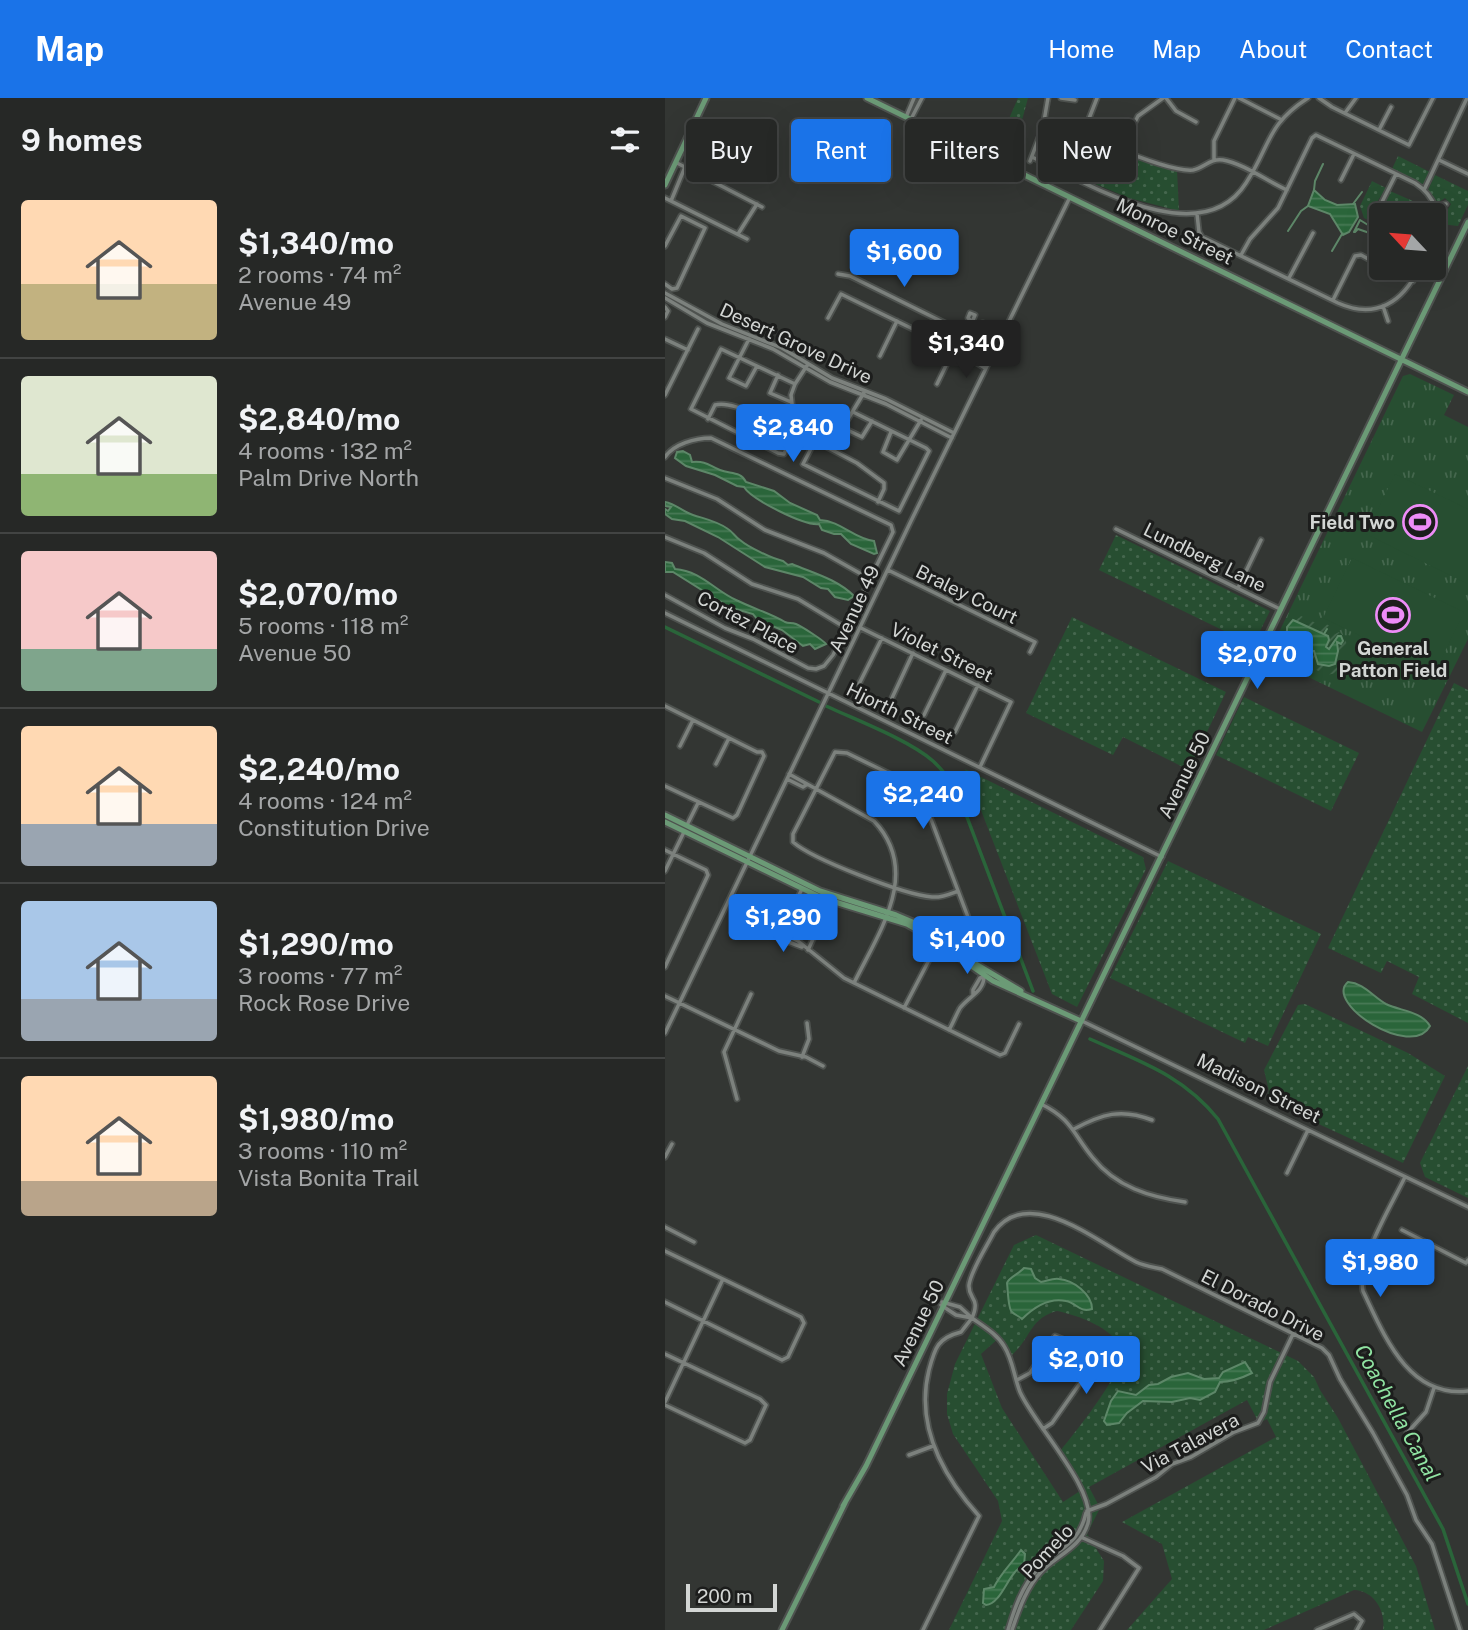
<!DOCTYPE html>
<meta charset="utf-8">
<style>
:root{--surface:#262826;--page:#2e302e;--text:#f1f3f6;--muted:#a4a6a7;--line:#424443;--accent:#1a73e8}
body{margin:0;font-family:"Public Sans",sans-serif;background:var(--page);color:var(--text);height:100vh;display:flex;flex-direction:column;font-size:26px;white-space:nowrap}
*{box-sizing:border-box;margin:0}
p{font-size:23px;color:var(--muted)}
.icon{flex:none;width:38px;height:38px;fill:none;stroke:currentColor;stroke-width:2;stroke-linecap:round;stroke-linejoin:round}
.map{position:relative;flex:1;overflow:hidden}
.drawer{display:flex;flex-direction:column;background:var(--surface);width:665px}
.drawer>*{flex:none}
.hud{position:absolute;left:21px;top:21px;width:665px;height:63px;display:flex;gap:14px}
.needle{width:46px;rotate:296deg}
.buttons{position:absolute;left:704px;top:105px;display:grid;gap:14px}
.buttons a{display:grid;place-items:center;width:77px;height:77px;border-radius:7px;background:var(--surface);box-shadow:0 7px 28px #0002,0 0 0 2px var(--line);font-size:35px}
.scale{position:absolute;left:21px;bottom:18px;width:91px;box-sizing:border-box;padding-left:7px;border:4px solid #d3d6d4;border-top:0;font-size:19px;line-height:24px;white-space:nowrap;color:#d3d6d4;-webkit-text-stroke:5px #1c1d1c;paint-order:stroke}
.price{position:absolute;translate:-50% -60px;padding:0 16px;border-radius:7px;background:var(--accent);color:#fff;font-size:23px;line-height:46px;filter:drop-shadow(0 2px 4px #0008)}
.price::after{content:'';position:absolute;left:50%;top:42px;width:21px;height:16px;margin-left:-10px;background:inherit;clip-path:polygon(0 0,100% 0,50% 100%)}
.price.active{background:#222;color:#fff}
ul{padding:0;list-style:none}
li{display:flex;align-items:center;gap:21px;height:175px;padding:0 21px}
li+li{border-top:2px solid var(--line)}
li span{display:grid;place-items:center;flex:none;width:196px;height:140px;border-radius:7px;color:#555}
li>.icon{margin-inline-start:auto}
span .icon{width:84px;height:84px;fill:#fffc;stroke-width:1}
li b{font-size:30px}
h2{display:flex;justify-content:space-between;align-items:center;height:84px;padding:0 21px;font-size:30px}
.tag{padding:0 24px;border-radius:7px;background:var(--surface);box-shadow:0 7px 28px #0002,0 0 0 2px var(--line);font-size:24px;line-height:63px}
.tag.active{background:var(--accent);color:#fff}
header{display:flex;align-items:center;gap:42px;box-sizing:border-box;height:98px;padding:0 35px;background:var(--accent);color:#fff}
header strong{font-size:33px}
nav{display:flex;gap:38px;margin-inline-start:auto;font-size:24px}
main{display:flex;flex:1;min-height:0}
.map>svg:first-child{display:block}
.grass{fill:url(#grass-dots);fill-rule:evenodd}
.park{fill:url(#park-tufts)}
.garden{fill:url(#garden-furrows)}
.pitch{fill:#274e31}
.water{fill:url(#water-rules);stroke:#5d8768;stroke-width:2}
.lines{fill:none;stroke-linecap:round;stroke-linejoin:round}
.stream{stroke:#5d8768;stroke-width:2}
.canal{stroke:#2a653a;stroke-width:3.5}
.minor-casing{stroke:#4e524f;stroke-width:7}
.major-casing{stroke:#4e524f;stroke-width:9}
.minor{stroke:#7c817d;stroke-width:3.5}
.major{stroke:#6b9a76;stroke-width:5}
.labels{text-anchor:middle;stroke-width:6;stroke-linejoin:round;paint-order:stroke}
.street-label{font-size:19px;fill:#d3d6d4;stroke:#1c1d1c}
.poi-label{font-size:19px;font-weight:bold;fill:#d3d6d4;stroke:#1c1d1c;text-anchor:end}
.water-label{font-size:21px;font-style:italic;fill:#90e4a2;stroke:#1c1d1c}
</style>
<header>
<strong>Map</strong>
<nav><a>Home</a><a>Map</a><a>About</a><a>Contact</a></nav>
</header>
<main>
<section class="drawer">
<h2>9 homes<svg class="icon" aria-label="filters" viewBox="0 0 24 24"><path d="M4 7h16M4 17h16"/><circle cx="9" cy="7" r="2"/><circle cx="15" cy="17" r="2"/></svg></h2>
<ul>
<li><span style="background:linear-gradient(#ffd9b3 60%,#c2b280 0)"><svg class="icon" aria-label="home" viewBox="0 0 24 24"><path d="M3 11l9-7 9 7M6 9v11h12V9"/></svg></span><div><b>$1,340/mo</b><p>2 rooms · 74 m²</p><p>Avenue 49</p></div></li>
<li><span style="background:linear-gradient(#dfe7d0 70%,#8fb573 0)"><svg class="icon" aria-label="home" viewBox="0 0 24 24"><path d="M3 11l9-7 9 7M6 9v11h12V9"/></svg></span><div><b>$2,840/mo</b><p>4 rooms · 132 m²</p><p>Palm Drive North</p></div></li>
<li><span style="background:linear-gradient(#f6c9c9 70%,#7fa58c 0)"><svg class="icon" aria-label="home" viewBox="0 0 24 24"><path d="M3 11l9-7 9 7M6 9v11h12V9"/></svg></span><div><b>$2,070/mo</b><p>5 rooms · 118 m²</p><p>Avenue 50</p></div></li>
<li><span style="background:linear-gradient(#ffd9b3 70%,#9aa5b1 0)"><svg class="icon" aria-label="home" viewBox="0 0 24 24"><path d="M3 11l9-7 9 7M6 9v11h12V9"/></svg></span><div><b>$2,240/mo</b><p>4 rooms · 124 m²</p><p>Constitution Drive</p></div></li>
<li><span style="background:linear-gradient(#a9c7e8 70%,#9aa5b1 0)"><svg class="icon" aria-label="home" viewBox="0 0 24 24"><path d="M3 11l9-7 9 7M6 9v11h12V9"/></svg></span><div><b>$1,290/mo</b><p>3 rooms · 77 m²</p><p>Rock Rose Drive</p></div></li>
<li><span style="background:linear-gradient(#ffd9b3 75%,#b9a48a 0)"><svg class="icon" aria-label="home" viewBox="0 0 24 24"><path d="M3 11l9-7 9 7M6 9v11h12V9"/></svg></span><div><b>$1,980/mo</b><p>3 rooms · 110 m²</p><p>Vista Bonita Trail</p></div></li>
</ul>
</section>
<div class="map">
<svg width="803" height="1532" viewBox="0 0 803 1532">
<defs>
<pattern id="grass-dots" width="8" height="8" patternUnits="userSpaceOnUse" patternTransform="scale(1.75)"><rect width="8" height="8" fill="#274e31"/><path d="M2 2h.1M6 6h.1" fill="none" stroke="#45674e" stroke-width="1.8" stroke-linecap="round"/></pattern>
<pattern id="park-tufts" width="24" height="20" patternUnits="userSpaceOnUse" patternTransform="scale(1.75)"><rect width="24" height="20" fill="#274e31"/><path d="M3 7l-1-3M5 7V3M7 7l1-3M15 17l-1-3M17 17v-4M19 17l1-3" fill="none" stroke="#45674e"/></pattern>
<pattern id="garden-furrows" width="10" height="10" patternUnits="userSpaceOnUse" patternTransform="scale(1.75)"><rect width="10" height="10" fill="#274e31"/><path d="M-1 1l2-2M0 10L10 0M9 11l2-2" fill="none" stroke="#45674e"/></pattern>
<pattern id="water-rules" width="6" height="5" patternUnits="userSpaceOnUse" patternTransform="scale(1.75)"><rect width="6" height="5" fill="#2a653a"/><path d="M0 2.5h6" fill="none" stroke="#487a56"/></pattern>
</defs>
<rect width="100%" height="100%" fill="#333633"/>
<!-- grass -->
<path class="grass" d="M353,0h10l-7,26 -8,19 -12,-6z
M434,44l27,13 51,15 2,41 -50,-13 -48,-20z
M733,58l32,16 -6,11 -2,1 -30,-15z
M770,77l33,16v14l-10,21 -18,-2 1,-14 7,-1 3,-5 -6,-6 -6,4 -4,-2 -7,-10z
M707,83l14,7 -9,14 1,6 16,7h-13v11l-17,-8 -4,-12z
M725,93l32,14 -5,10h-11l-19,-9 -2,-5z
M451,437l154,76 -17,34 -154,-75z
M407,519l154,75 -37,78 -66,-33 -10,18 -87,-42z
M789,585l14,7v333l-56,-29 7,-17 -32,-16 -6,12 -53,-25z
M579,599l115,56 -28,58 -115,-56z
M300,671l178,88 3,12 -69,138 -25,-13z
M503,763l153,73 -53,112 -20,-9 -3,6 -135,-65z
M640,906l103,49 37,23 -42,87 -136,-63 2,-9 -5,-21 34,-65z
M803,968v132l-43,-21 -5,-14z
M371,1137l262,126 16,16 6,13 18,28 78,148 19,64h-52c3,-18 -8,-39 -29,-40l-90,40h-137l45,-51 -10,-35 -40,-22 154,-85 -9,-18 -8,4 -12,-23 -158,87 11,21 -13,26 17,27 -1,20 -32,49h-122l53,-109 -4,-20 -45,-67 -6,-20v-20l8,-30 59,-119zM392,1213c20,4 57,17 64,38 7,20 -50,88 -64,106l23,36 -17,11 -61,-94 -21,-54 19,-17 12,18c19,-17 18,-37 45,-44z"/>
<!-- park -->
<path class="park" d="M745,276l44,21 -10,20 24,12v212l-46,93 -155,-75 136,-281z"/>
<!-- garden -->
<path class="garden" d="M627,518l7,2 2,-2 17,8 2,-3 16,8 -3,3 2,2 4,-2c14,9 6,29 -2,41l-11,2 -40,-21 -5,-15z"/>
<!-- pitch -->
<path class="pitch" d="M730,376l73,35v75l-102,-50z
M687,460l112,54 -29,60 -112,-54z"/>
<!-- water -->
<path class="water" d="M649,92l11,10 12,5 18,-1 3,13 -9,15 -6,3 -13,-21 -22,-8z
M18,353l7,4 2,7c15,-1 16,3 28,8 10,4 21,1 26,12l28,9 16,12 27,12 3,5c21,1 34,19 54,21l3,12 -3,1 -23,-10 -10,-10h-7l-12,-4 -3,-6c-15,2 -68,-25 -75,-37l-7,-1 -22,-11 -29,-9 -11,-8 2,-6z
M0,404c11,2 18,10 28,13 12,4 24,6 35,14 5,3 7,8 12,11 8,7 33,19 43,21l5,4 4,-1c21,9 45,15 62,32l-6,4 -13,-3 -7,-8 -7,-1 -18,-11 -38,-10 -47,-30 -33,-16 -13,-2 -7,-5v-5l3,2 3,-4 -6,-1z
M0,464l7,1 3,6c26,2 39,21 61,31 16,8 34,13 49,22 4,2 6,0 11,2 5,2 27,16 30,20l-11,5 -5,-5 -7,2 -21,-16 -24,-10 -5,-6 -24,-7 -56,-35h-8z
M628,522l35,16 1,4 -3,7 3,2 9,-13h3l2,5 -2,3 -4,-2 1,9 -3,13 -6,2 -11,-2 -4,-13h-5l-22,-17v-7z
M683,884c16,1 25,15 38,22 14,7 35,7 44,22 -18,34 -107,-23 -82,-44z
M359,1170l7,1 4,9 6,4c6,-1 12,-4 18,-3 14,1 33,15 33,30 -13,4 -15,-6 -26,-8 -18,-4 -34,8 -44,18 -3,-3 -7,-4 -10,-7 -4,-3 -4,-22 -5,-29 2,-6 12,-9 17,-15z
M580,1264l7,11c-10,5 -21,9 -32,9l-5,10 -15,8 -10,-2 -18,4 -29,-1 -16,12 -8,10 -12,2 -3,-4 7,-20 7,-10 18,4 13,-10 9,-1 13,-7 17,-4 16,6 15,-1 4,-6z
M356,1452l4,4 -1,11c-3,3 -7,4 -9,7 -9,10 -16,32 -29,33l-3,-2 1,-14 10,-2c7,-14 18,-24 27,-37z"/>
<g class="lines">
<!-- stream -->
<path class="stream" d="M649,92l1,-9 8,-17
M688,106l9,-12
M623,133l13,-20 7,-5
M689,134l6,-12 21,13
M690,134l3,-3 23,8
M667,153l10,-17
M659,536l3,-5"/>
<!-- canal -->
<path class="canal" d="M0,529l154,75
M161,608c30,14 83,34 107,55 11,10 19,22 26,35l74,195
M425,941c49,22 93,36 128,80l225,410 25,75"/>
<!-- minor casing -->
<g class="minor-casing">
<path id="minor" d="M396,0l14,2
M432,0l-14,36 15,7
M501,0l10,13 20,11
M574,0l41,21
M654,0l13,9 77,38 24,-47
M680,15l11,-15
M241,19l8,-19
M246,21l11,-21
M714,32l12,-23
M444,47c19,8 64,27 84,25 11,-2 17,-12 30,-10 19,3 46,22 64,30
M456,52l17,-34 25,-18
M367,59c54,26 169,97 214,26 25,-38 20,-58 62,-85
M549,62v-19l21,-43
M774,62l29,14
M365,63l13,-34 5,-29
M12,65l85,44
M731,76l-15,30 3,5 16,6
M676,82l13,-26
M759,92l43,-92
M0,100l82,41
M6,103l14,-34
M770,109l11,-3
M532,116l2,18 3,5 136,66c38,17 65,-1 81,-35
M73,136l19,-30
M0,148l16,-30 24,12 -28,60 -5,1 -7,-5
M576,157l9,-16 28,-31 34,-70 4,-3 99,48c20,13 28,34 18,56
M720,170l28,13
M173,176l12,2 119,59 3,-4
M624,180l24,-45
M0,195l57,31 60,24 50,30 54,21 68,34
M0,200l42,25 66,26 57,33 56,22 66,34
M668,202l22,-44 6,-1 20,11
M718,208l5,15
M0,209l3,4 -3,6
M163,220l13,-24 113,55 31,19
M308,222l2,-5 -5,-2 -2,5 6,6
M314,227l-1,6h-6l1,-6 10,-2 20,9
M315,230l20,10
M0,241l23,11
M84,241l-20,39 17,8 11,-20
M215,258l17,-35
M113,277l-8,18 21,9
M130,286l-74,-35 -30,60 87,44 6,1 11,-25 -4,-34 4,-11 13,-20
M272,286l17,-35
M0,297l33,-66
M188,314l73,36 3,3 -30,60 -96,-47 12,-23 30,-17 20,-33
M43,321l7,-14c20,-6 58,22 80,24
M176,329l21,10 10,-16
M226,334l-8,20 14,8 24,-40
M150,343l42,22 27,20v6l-6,13
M0,359c9,-13 30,-19 46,-19l180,87 2,7 -60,123 -9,11 -8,3 -8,-1 -55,-29 -28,-11 -60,-33
M0,380l52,21 48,31 59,23 46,26
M451,431l164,80
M0,439l39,16 48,31 46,15 48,29
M223,472l147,72 -5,10
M573,490l23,-48
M0,515l497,244
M196,530l150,74 -31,65
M194,586l23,-46
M227,600l21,-45
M0,608l92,46h5l2,4 -27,59 -4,3 -68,-32
M259,617l22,-45
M290,634l23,-47
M15,648l13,-26
M51,666l13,-26
M124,676l85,47c48,51 5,111 -20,162
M122,681l16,8 3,-2
M22,727l11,-22
M0,752l41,20 2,5 -43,92
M0,773l19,-39
M137,791l-23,46h7l12,6 46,37 156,77 5,-2 14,-29
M293,793c-8,3 -17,7 -26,6 -27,-2 -120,-38 -139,-55v-8l42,-82 12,1 49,24 25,21 11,24 42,111
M117,838l1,4 19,7
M143,852l16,-35
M308,897v-5l7,-12 3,-1
M0,898l114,55 27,6 17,9
M239,910l24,-46
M417,923l386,186
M284,932c4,-7 7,-15 11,-22 9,-12 24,-16 24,-32
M0,935l246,-512 159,-324
M137,959l7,-18 -2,-16
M72,1001l-13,-47 27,-58
M376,1006c31,15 32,30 52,54 23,29 57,39 92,44
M409,1031c28,-15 47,-21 78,-9
M0,1059l7,-13
M622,1075l21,-43
M740,1079c-14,29 -48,84 -42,114 21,44 45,107 105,100
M0,1129l29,15
M737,1132l64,33 2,-3
M0,1153l136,66 3,6 -16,34 -6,3 -117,-58
M277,1204l18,5 12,11
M276,1207l15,10 16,3
M307,1220c9,-21 -4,-18 -3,-33 2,-15 18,-39 25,-53 35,-49 106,12 142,30 8,4 17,5 26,7l160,79 7,7 11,24 33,54 34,62 9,25 16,24 28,86
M0,1256l95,45 6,6 -16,35 -5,3 -80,-38
M352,1282l13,-7 25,-37 40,16 2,3 -2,7 -43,61 -9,6
M0,1304l57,-121
M742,1335l19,-21 8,-24
M244,1357l24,-9
M422,1413l19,-7 50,-27 16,-13 19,-7 43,-25 24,-9 6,-11 6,-30 23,-48
M418,1440l40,18 16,12 -39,62
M258,1532l56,-114c-37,-41 -64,-90 -50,-146 6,-23 9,-32 32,-38l11,-14c11,8 25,16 32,28 9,14 10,31 16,46 14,32 77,98 68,131 -7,25 -31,32 -47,49 -15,16 -22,38 -29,58
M343,1532c6,-20 14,-44 29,-60 21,-23 41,-23 49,-57
M652,1532l37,-16 8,7 -5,9"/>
</g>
<!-- major casing -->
<g class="major-casing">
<path id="major" d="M202,0l601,294
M0,87l41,-87
M0,717l155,76 76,24 26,11 47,34 52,31
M0,724l157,76 85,26 21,12 65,45 88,40
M178,1408l23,-40 602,-1244
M117,1532l63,-127"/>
</g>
<!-- minor -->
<use href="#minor" class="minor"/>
<!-- major -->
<use href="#major" class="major"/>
</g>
<!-- icons -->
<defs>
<g id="stadium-ring" transform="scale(1.75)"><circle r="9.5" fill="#1c1d1c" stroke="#ee8cf8" stroke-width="1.5"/><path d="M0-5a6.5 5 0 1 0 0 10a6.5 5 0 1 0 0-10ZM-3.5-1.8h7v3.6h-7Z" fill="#ee8cf8"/></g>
</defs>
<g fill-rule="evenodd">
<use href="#stadium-ring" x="755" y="424"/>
<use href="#stadium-ring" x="728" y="517"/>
</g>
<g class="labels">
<!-- street labels -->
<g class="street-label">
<text transform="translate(510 133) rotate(26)" y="7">Monroe Street</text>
<text transform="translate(131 245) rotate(25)" y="7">Desert Grove Drive</text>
<text transform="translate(540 459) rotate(26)" y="7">Lundberg Lane</text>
<text transform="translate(302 496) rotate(26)" y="7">Braley Court</text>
<text transform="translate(189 511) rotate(-65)" y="7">Avenue 49</text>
<text transform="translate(83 524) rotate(28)" y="7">Cortez Place</text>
<text transform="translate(277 554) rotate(26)" y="7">Violet Street</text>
<text transform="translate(235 615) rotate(26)" y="7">Hjorth Street</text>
<text transform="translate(519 677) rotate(-64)" y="7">Avenue 50</text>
<text transform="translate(594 990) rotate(26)" y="7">Madison Street</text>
<text transform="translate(598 1207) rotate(27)" y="7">El Dorado Drive</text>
<text transform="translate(253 1225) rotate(-64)" y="7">Avenue 50</text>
<text transform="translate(525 1345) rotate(-28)" y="7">Via Talavera</text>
<text transform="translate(382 1453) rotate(-47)" y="7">Pomelo</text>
</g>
<!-- poi labels -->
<g class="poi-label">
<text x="730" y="431">Field Two</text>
<text x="728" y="557" text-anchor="middle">General<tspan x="728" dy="22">Patton Field</tspan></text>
</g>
<!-- water labels -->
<g class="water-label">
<text transform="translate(732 1315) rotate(61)" y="7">Coachella Canal</text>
</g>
</g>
</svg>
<div class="buttons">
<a><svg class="needle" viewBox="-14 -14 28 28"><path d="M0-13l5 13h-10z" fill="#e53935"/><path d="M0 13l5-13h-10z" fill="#a4a6a7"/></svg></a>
</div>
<div class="scale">200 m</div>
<b class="price" style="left:239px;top:191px">$1,600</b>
<b class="price active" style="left:301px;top:282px">$1,340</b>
<b class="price" style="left:128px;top:366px">$2,840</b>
<b class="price" style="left:592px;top:593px">$2,070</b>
<b class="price" style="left:258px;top:733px">$2,240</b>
<b class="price" style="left:118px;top:856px">$1,290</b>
<b class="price" style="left:302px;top:878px">$1,400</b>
<b class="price" style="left:715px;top:1201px">$1,980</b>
<b class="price" style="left:421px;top:1298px">$2,010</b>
<div class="hud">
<a class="tag">Buy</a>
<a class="tag active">Rent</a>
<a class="tag">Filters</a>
<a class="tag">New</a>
</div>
</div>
</main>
